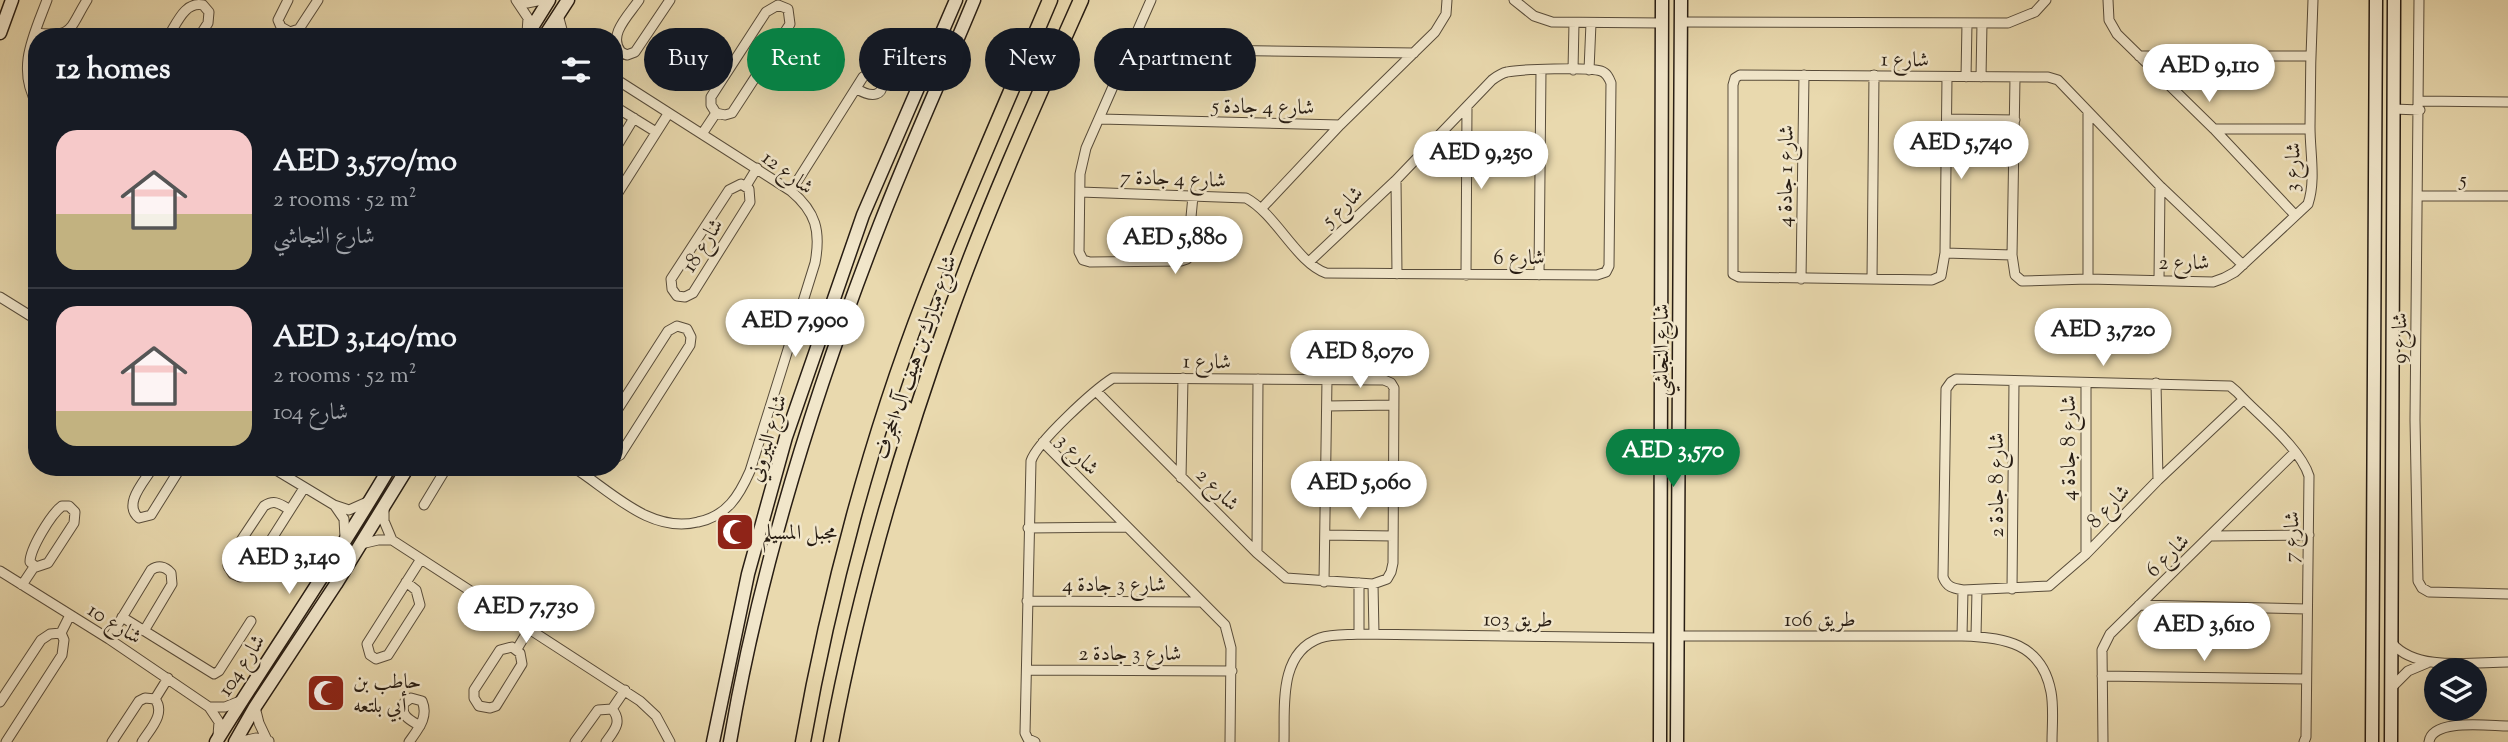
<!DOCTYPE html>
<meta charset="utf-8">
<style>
:root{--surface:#171b24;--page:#20242c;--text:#f1f3f6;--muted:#9ea1a6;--line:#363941;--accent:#0b8043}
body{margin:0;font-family:"Sorts Mill Goudy",Amiri,serif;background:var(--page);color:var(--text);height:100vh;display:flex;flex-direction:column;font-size:26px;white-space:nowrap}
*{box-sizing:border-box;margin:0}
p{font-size:23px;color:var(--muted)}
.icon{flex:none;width:38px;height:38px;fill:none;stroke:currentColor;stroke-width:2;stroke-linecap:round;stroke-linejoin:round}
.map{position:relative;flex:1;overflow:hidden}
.sheet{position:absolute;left:28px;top:28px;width:595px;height:448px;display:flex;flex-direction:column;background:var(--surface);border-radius:28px;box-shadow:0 7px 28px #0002}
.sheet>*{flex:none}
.guide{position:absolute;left:644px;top:28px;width:665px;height:63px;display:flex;gap:14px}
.fabs{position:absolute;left:2424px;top:658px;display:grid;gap:14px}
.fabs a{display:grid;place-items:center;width:63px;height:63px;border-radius:50%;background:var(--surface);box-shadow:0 7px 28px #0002;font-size:35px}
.price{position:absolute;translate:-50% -60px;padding:0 16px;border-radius:24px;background:#fff;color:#222;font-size:23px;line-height:46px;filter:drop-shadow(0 2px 4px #0008)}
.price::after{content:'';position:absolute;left:50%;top:42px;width:21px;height:16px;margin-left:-10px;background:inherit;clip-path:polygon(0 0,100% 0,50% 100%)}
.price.active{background:var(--accent);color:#fff}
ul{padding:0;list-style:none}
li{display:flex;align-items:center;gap:21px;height:175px;padding:0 28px}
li+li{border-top:2px solid var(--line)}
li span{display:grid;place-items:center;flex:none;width:196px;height:140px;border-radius:21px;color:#555}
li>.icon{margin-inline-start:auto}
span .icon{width:84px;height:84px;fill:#fffc;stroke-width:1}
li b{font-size:30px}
h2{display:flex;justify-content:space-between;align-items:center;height:84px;padding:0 28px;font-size:30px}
.pill{padding:0 24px;border-radius:32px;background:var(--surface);box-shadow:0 7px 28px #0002;font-size:24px;line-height:63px}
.pill.active{background:var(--accent);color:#fff}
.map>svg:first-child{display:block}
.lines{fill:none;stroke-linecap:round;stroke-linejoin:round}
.street-casing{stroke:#584c3a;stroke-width:11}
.secondary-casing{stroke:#281d13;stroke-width:15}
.primary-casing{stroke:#281d13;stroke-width:17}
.street{stroke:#f1e6ca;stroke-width:9}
.secondary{stroke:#f1e6ca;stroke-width:12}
.primary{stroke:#e9d9ae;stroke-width:14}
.labels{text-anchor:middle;stroke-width:5;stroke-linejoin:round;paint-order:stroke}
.street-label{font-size:21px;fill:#281d13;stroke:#f1e6ca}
.poi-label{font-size:21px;fill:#281d13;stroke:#f1e6ca;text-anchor:start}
</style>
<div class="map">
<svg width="2508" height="742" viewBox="0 0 2508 742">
<rect width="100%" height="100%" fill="#e9d9ae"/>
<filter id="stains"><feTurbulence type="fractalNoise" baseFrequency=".00286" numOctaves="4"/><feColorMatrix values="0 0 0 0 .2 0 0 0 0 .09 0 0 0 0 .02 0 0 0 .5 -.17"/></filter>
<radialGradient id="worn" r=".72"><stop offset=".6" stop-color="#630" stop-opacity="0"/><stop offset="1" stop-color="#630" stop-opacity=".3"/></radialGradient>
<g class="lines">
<!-- street casing -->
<g class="street-casing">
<path id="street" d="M288,0l-10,20 3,7 9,5 9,-3 19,-29
M516,0l12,18 -1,15
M519,0l8,3 15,-3
M1151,0l-65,148 -6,26 -1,78 4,8 7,2 91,-1 6,-2 6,-63
M1514,0l20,16 18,6 109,1
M2108,0l1,20 8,14 97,95 81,86
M2419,0l-4,420 3,161 4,7 7,4 79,2
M778,5l10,4 2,15 -58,89 -7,2 -9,-2 -5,-8v-8l55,-85z
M558,15l6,22
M1681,22l327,1 27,-11 11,-12
M35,33c39,4 33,-2 52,-33
M168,37c9,-14 17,-36 35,-32l6,7 -1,11 -9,14
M1130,49l284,4
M621,52l6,3 8,-3 35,-52
M621,52c-14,-17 8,-37 18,-52
M2139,56h172
M614,63l7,-11
M1573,70l1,-47
M1589,70l2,-47
M1947,77l-2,176 -4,23 -9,4 -193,-3 -6,-3v-189l2,-7 5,-3 308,2 10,3 102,106 83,79
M1966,77l1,-54
M1981,77l1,-54
M2015,78l-3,177 3,20 7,6 66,-2 125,3 11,-4 11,-6 73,-68c8,-24 2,-51 2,-77 0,-42 1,-85 3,-127
M2420,101l88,1
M37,104c-21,-36 -3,-69 10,-104
M614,106l42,26
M2393,109l27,1
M1100,119l240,6
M1947,119l68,1
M2214,129h96
M702,134l14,-21
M614,151l20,-33
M1396,180l1,94
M741,184l8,5 1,13 -57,91 -8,4 -8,-1 -5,-7 -1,-10 58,-89z
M746,186l11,-18
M791,191l72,-114c24,-14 29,33 -6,12
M1080,192l166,6c30,16 51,65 80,75l271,2 9,-3 3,-6 2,-183c-2,-5 -4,-10 -10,-12 -12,-4 -81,-2 -94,1 -5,1 -11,5 -15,8l-96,100 -87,82
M2418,196h90
M614,199l54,-85
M1261,209l79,-84 95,-93 11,-18 1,-14
M1945,253l67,2
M1466,275l1,-169
M1539,275l2,-205
M1801,279l3,-204
M1872,279l2,-204
M2088,279v-167
M2159,280l1,-94
M0,297l37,23
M2086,383v171
M2156,383l2,97
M2244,399l-86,81 -72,74 -37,32 -86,4c-11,-2 -16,-3 -20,-13l3,-188 5,-7 5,-3 274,7 7,6c21,23 63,55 72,84l-3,261 -2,5
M1327,406l67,-1
M614,415l54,-84 9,-5 10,3 4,8 -1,8 -70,110 -6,4
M37,433v13
M1043,442l182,183 6,23 -1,94
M153,467c-8,14 -31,37 -14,51l12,-3 30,-48
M271,467l63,38 15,5 18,-8
M573,467c38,24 77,67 125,55 29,-6 41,-26 52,-51l65,-208c6,-32 1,-51 -24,-72l-177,-113
M286,476l5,-9
M587,476l8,-9
M1181,478l2,-100
M424,505l23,-38
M62,506h7l6,6 -1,11 -26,40 -12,4 -6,-5c0,-13 21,-48 32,-56z
M335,506l9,13 1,19
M384,508v13l8,19 248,161 16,15 14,26
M290,510c-10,-6 -15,-11 -26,-4l-34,51 -2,9 5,8 7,3 10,-4 54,-85
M1028,528l99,-1
M1325,535l68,1
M2211,536l98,-1
M361,544l17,-4h14
M1257,553l1,-174
M0,571l109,68 100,68 10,15 -1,14
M406,582l10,8 4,15 -32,50 -12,4 -6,-4 -3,-11 54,-85
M1324,582l3,-203
M1373,584l1,50
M22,585l12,-18
M2012,589l2,-207
M1027,601l175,1
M2139,605l168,4
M122,617l92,57 5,-3 32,-50
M1359,634v-51
M1678,636h284c42,1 80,7 89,56 3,16 1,34 1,50
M1962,636l1,-46
M1976,636l1,-46
M109,639l42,-69c7,-5 14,-4 20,3l1,11 -28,47
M2392,643c24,29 81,19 116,19
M512,647l8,6 2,11 -26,42 -6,2 -11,-2 -5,-8v-8l26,-40z
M517,649l12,-20
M1027,670l205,1
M2102,676l204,3
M2392,687l16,-16 19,-8
M155,699l13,-21
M0,702l41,-62 9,-6 11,-1
M209,707h16l15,-6
M255,707l4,16 8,17
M612,709l13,-19
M6,742l56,-87 2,-15 -3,-7 9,-18
M112,742l27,-41 6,-3 10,1
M142,742c8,-13 24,-28 13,-43
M238,742l18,-4 13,3
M409,742c9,-13 20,-25 13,-41l-11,-3 -7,5c-4,13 6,17 16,23
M575,742l23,-32 14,-1
M606,742c8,-11 17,-20 6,-33
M1035,742l-7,-3 -3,-6 6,-272c6,-19 63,-71 82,-83l271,2 7,3 3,5 -1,175 -2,9 -4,7 -14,5 -87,-6 -29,-25 -161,-162
M1284,742c1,-35 -6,-89 36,-104 12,-4 26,-3 39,-4l302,4
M2103,742l-1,-92 8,-16 185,-182
M2429,742c3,-24 60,-16 79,-16"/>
</g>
<!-- secondary casing -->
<g class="secondary-casing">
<path id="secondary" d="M0,33l12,-33
M526,37l23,-37
M544,37l24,-37
M216,742c57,-92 119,-181 174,-275
M235,742l20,-35 81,-123 72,-117
M713,742l35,-168 38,-137 77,-222 93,-215
M730,742c30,-177 85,-351 150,-518 29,-75 63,-149 94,-224
M1660,742l2,-742
M1677,742l4,-742
M2372,742l4,-742
M2391,742l3,-742"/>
</g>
<!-- primary casing -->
<g class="primary-casing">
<path id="primary" d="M888,407l9,-4 9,5 -1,18
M803,742c26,-147 68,-305 122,-444 39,-100 83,-199 125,-298
M831,742c27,-146 69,-290 119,-429 38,-106 85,-210 131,-313"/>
</g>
<!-- street -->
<use href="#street" class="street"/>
<!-- secondary -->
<use href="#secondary" class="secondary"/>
<!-- primary -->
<use href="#primary" class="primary"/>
</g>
<!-- icons -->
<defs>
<g id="mosque-square" transform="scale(2.0125)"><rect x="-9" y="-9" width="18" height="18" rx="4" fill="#8f2418" stroke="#f1e6ca"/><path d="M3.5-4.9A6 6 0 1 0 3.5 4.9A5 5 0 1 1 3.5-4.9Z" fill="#fff"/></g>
</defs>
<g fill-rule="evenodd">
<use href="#mosque-square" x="735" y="532"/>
<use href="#mosque-square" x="326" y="693"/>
</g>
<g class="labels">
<!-- street labels -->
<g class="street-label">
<text transform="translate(1905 59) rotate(1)" y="7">شارع 1</text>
<text transform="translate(1263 106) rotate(1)" y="7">شارع 4 جادة 5</text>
<text transform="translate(2292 167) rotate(-88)" y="7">شارع 3</text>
<text transform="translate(788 172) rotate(37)" y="7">شارع 12</text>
<text transform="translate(1785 176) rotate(-89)" y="7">شارع 1 جادة 4</text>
<text transform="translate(1173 178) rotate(2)" y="7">شارع 4 جادة 7</text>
<text x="2463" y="186">5</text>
<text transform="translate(1342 206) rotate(-44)" y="7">شارع 5</text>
<text transform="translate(702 245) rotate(-58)" y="7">شارع 18</text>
<text x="1519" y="264">شارع 6</text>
<text x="2184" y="269">شارع 2</text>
<text transform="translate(2399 338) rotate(-89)" y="7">شارع 9</text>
<text transform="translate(1661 350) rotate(-90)" y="7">شارع النجاشي</text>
<text transform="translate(915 357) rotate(-71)" y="7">شارع مبارك بن هيف آل الحجرف</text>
<text transform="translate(1207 361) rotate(1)" y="7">شارع 1</text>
<text transform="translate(767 438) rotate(-73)" y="7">شارع البيروني</text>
<text transform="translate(2068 448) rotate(-90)" y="7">شارع 8 جادة 4</text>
<text transform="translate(1078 454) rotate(44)" y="7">شارع 3</text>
<text transform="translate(1996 485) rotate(-90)" y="7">شارع 8 جادة 2</text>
<text transform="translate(1218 489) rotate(45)" y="7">شارع 2</text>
<text transform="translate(2108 506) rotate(-46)" y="7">شارع 8</text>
<text transform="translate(2291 537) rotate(-89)" y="7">شارع 7</text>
<text transform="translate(2167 555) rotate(-44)" y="7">شارع 6</text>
<text x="1114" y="591">شارع 3 جادة 4</text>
<text transform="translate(1518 619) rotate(1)" y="7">طريق 103</text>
<text x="1820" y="626">طريق 106</text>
<text transform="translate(115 623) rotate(32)" y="7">شارع 10</text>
<text x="1130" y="660">شارع 3 جادة 2</text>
<text transform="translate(241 665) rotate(-57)" y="7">شارع 104</text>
</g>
<!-- poi labels -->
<g class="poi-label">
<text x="762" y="539">مجبل المسيلم</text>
<text x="353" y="688">حاطب بن<tspan x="353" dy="24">أبي بلتعه</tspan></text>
</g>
</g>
<rect width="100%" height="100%" filter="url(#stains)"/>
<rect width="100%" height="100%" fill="url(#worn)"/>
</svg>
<div class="fabs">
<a><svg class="icon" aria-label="layers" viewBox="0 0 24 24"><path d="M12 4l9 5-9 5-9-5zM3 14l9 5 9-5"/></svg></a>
</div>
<b class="price" style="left:2209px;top:104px">AED 9,110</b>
<b class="price" style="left:1961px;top:181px">AED 5,740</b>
<b class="price" style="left:1481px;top:191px">AED 9,250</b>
<b class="price" style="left:1175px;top:276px">AED 5,880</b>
<b class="price" style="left:795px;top:359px">AED 7,900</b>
<b class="price" style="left:2103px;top:368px">AED 3,720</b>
<b class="price" style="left:1360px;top:390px">AED 8,070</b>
<b class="price active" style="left:1673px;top:489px">AED 3,570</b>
<b class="price" style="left:1359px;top:521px">AED 5,060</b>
<b class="price" style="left:289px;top:596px">AED 3,140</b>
<b class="price" style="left:526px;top:645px">AED 7,730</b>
<b class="price" style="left:2204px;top:663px">AED 3,610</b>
<div class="guide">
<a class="pill">Buy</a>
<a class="pill active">Rent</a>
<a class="pill">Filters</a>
<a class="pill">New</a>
<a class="pill">Apartment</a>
</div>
<section class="sheet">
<h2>12 homes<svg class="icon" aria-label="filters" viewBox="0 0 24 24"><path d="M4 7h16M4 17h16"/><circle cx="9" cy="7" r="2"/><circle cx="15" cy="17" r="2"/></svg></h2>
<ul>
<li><span style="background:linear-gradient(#f6c9c9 60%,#c2b280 0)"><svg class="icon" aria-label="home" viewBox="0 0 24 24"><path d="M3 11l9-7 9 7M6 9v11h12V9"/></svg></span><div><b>AED 3,570/mo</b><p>2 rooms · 52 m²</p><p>شارع النجاشي</p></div></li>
<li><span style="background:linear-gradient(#f6c9c9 75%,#c2b280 0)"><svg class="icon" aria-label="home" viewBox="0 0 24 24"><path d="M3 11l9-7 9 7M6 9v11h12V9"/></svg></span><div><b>AED 3,140/mo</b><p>2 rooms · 52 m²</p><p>شارع 104</p></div></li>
</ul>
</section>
</div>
